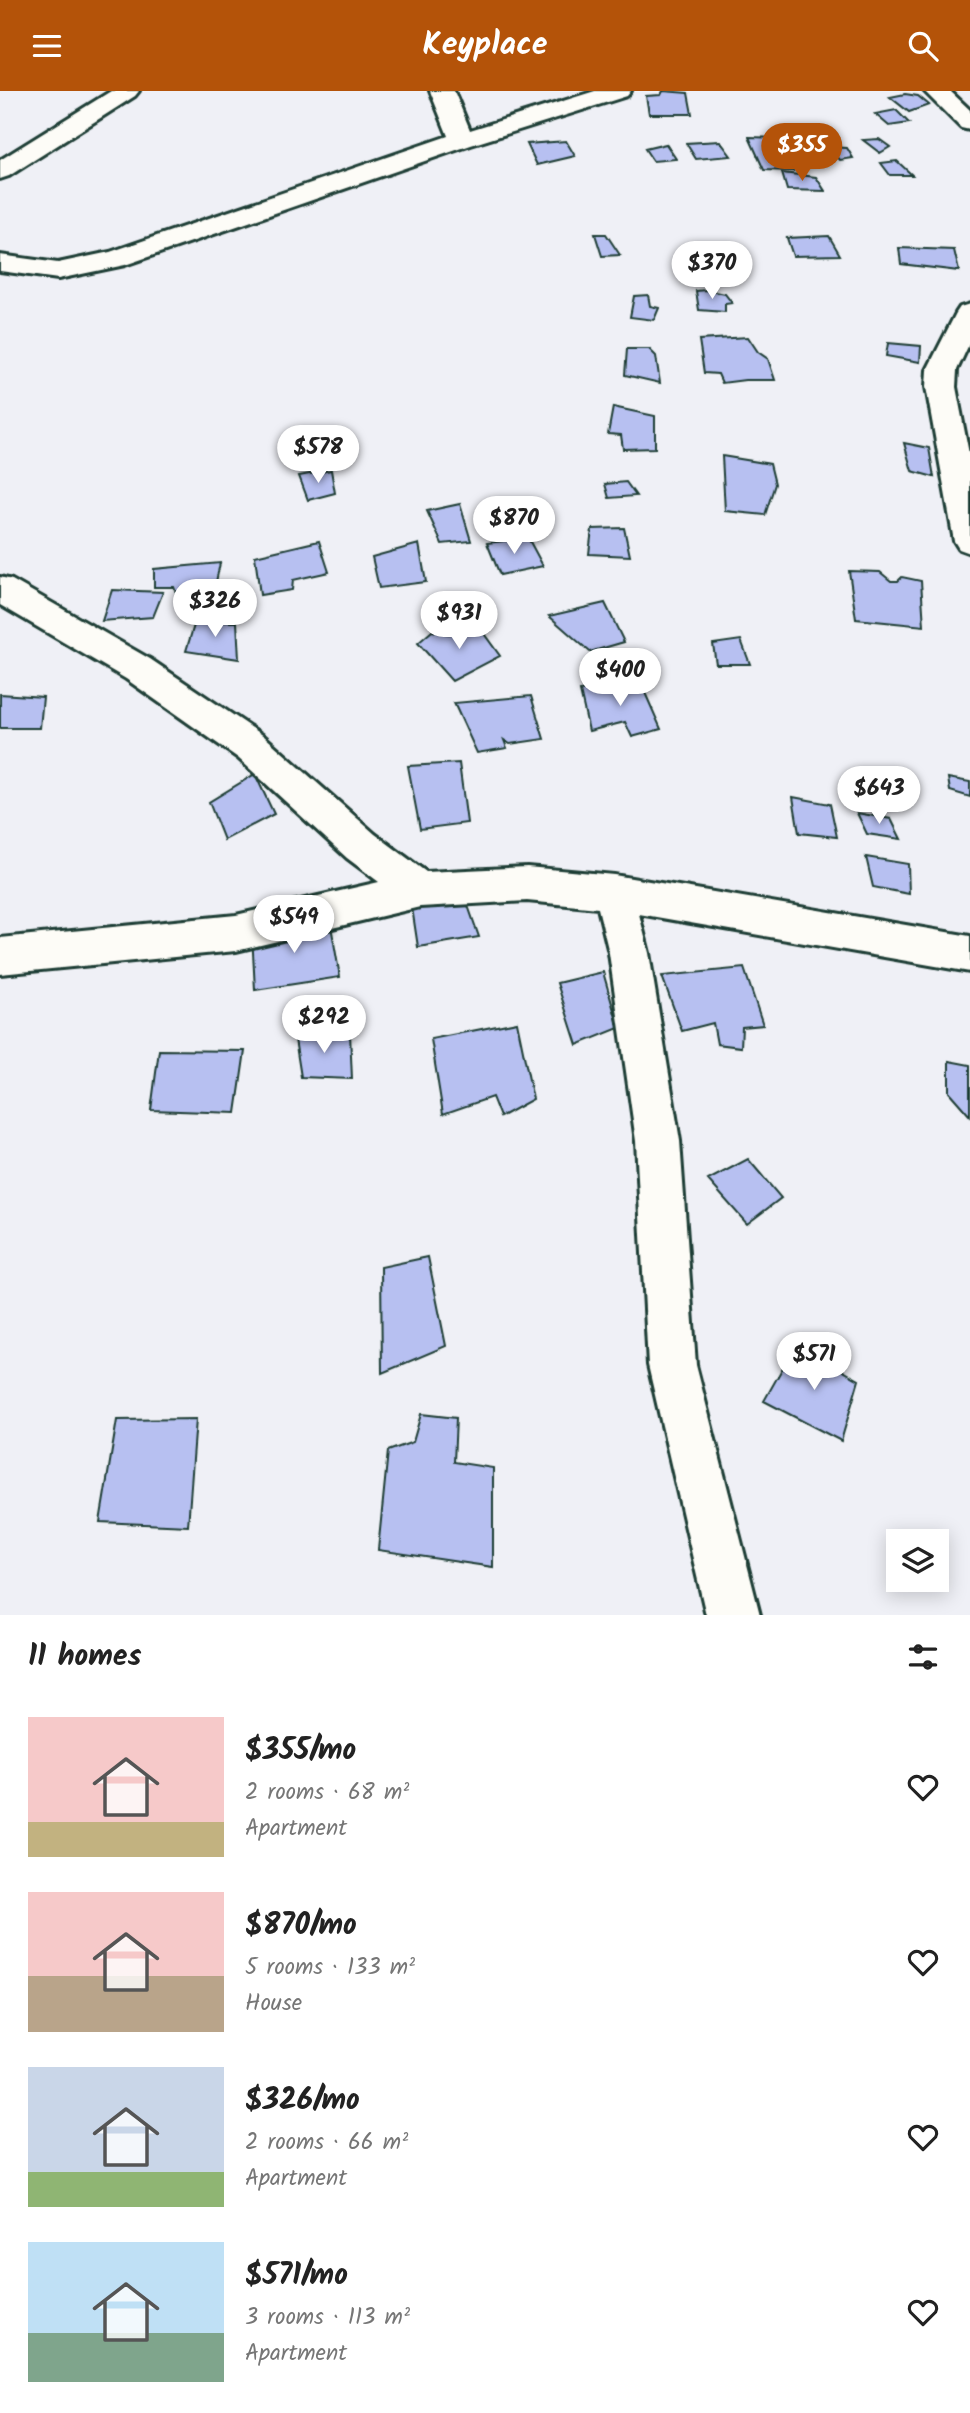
<!DOCTYPE html>
<meta charset="utf-8">
<style>
:root{--surface:#fff;--page:#f2f2f2;--text:#222;--muted:#767676;--accent:#b45309}
body{margin:0;font-family:Kalam,sans-serif;background:var(--page);color:var(--text);height:100vh;display:flex;flex-direction:column;font-size:26px;white-space:nowrap}
*{box-sizing:border-box;margin:0}
p{font-size:23px;color:var(--muted)}
.icon{flex:none;width:38px;height:38px;fill:none;stroke:currentColor;stroke-width:2;stroke-linecap:round;stroke-linejoin:round}
.map{position:relative;height:1524px;overflow:hidden}
.sheet{display:flex;flex-direction:column;background:var(--surface);flex:1}
.sheet>*{flex:none}
.buttons{position:absolute;left:886px;top:1438px;display:grid;gap:14px}
.buttons a{display:grid;place-items:center;width:63px;height:63px;border-radius:0px;background:var(--surface);box-shadow:0 4px 18px #0003;font-size:35px}
.price{position:absolute;translate:-50% -60px;padding:0 16px;border-radius:24px;background:#fff;color:#222;font-size:23px;line-height:46px;filter:drop-shadow(0 2px 4px #0008)}
.price::after{content:'';position:absolute;left:50%;top:42px;width:21px;height:16px;margin-left:-10px;background:inherit;clip-path:polygon(0 0,100% 0,50% 100%)}
.price.active{background:var(--accent);color:#fff}
ul{padding:0;list-style:none}
li{display:flex;align-items:center;gap:21px;height:175px;padding:0 28px}
li span{display:grid;place-items:center;flex:none;width:196px;height:140px;border-radius:0px;color:#555}
li>.icon{margin-inline-start:auto}
span .icon{width:84px;height:84px;fill:#fffc;stroke-width:1}
li b{font-size:30px}
h2{display:flex;justify-content:space-between;align-items:center;height:84px;padding:0 28px;font-size:30px}
header{display:flex;justify-content:space-between;align-items:center;height:91px;padding:0 28px;background:var(--accent);color:#fff;font-size:32px;font-weight:700}
.map>svg:first-child{display:block}
.building{fill:#b7c0f1;stroke:#1f3d34;stroke-width:2}
.lines{fill:none;stroke-linecap:round;stroke-linejoin:round}
.street-casing{stroke:#1f3d34;stroke-width:6}
.street{fill:#fdfcf7;fill-rule:evenodd}
</style>
<header><svg class="icon" aria-label="menu" viewBox="0 0 24 24"><path d="M4 6h16M4 12h16M4 18h16"/></svg>Keyplace<svg class="icon" aria-label="search" viewBox="0 0 24 24"><circle cx="10" cy="10" r="6"/><path d="M15 15l6 6"/></svg></header>
<div class="map">
<svg width="970" height="1524" viewBox="0 0 970 1524">
<rect width="100%" height="100%" fill="#eff0f6"/>
<filter id="ink" filterUnits="userSpaceOnUse"><feTurbulence type="fractalNoise" baseFrequency=".0143" numOctaves="2"/><feDisplacementMap in="SourceGraphic" scale="14" xChannelSelector="R" yChannelSelector="G"/><feConvolveMatrix kernelMatrix="1 2 1 2 8 2 1 2 1" color-interpolation-filters="sRGB"/></filter>
<g filter="url(#ink)">
<!-- building -->
<path class="building" d="M663,0l25,2 4,21h-43l-3,-18 15,-1z
M905,3l13,2 11,9 -20,7 -19,-15z
M896,19l13,13 -20,3 -14,-12z
M749,46l29,1 7,8 -3,3 11,22 -29,-1z
M879,48l11,8 -10,6 -17,-13z
M566,50l9,15 -38,9 -10,-21z
M720,50l11,15 -35,3 -10,-16z
M666,53l10,15 -23,2 -8,-12z
M829,56l18,1 6,10 -13,2z
M897,70l15,14h-22l-9,-12z
M782,82l34,4 9,14 -38,-1z
M595,143h11l14,21 -18,1z
M829,145l11,19 -47,1 -6,-18z
M899,157l55,2 5,21 -58,-7z
M706,199l19,4 7,9 -7,1v8l-26,-2 -3,-19z
M648,204l2,11 9,2 -5,12 -24,-3 4,-21z
M748,246l10,15 10,7 7,21h-30l-23,3 -4,-9 -14,-1 -5,-33z
M888,252l33,3 -1,16 -34,-6z
M627,258h22l7,7 4,27 -35,-8z
M613,316l42,9v32l-32,1 -2,-14 -13,-1z
M904,352l25,5 5,29 -22,-6z
M722,365l48,8 5,20 -10,31 -40,-4z
M331,379l4,23 -27,7 -9,-24z
M626,391l10,14 -27,2 -4,-14z
M460,413l11,37 -29,3 -15,-33z
M624,437l6,28 -41,-2 3,-25z
M528,447l15,28 -43,9 -13,-32z
M319,450l10,31 -36,8 -1,10 -32,5 -5,-39z
M419,453l7,38 -47,6 -7,-31z
M220,472l-8,38h-33l-5,-14h-20v-18z
M849,480l31,1 11,9h7l4,-4 19,4 3,45 -68,-7z
M112,499l51,2 -10,25 -51,4z
M605,512l19,39 -34,10 -41,-36z
M195,531h42l2,37 -53,-8z
M477,533l23,32 -48,25 -34,-38 14,-12 17,3z
M741,549l9,24h-34l-3,-20z
M639,588l22,50 -29,8 -7,-15 -36,9 -9,-40z
M0,603l43,3 -3,31h-40z
M531,605l13,43 -34,5 -6,-4 3,8 -30,5 -23,-50z
M459,672l8,60 -47,6 -12,-63z
M255,683l19,40 -50,26 -15,-38z
M948,687l22,4v15l-20,-6z
M793,706l37,7 7,33 -38,-4z
M857,722l34,6 10,20 -34,-5z
M866,766l42,7 1,30 -36,-7z
M465,806l14,40 -61,10 -7,-46z
M330,829l10,57 -85,13 -3,-57z
M744,877l19,57 -21,2 -1,20 -24,-3 -4,-21 -31,8 -20,-55z
M603,881l16,56 -42,17 -20,-62z
M517,931l16,77 -33,18 -8,-20 -49,17 -12,-75z
M294,942h56l2,46 -51,-2z
M159,959l86,1 -9,62 -85,-3z
M949,970l21,4v51l-21,-24z
M748,1068l33,39 -34,26 -39,-44z
M428,1166l18,89 -64,27 -1,-106z
M796,1253l63,36 -18,61 -77,-40z
M421,1323l35,4 -2,44 39,6v99l-115,-17 10,-99 25,-9z
M196,1328l-8,107 -88,-4 17,-102z"/>
<g class="lines">
<!-- street casing -->
<g class="street-casing">
<path id="street" d="M111,0h28l-4,5 -126,80 -9,3v-19z
M430,0h24l16,39 125,-39h36l-4,5 -156,49 -346,120 -67,14 -58,-8v-16l58,8 52,-11 338,-116z
M924,0h26l20,19v20l-9,-2z
M970,213v38l-13,28 -1,17 14,72v94l-11,-4 -5,-8 -28,-154 1,-17 29,-57 4,-6z
M0,486l12,3 138,79 114,77 111,98 51,38 101,-5 87,8 356,61v36l-331,-58 10,39 31,188 16,224 64,250h-54l-58,-250 -12,-224 -27,-188 -11,-45 -71,-7 -107,6 -184,44 -236,23v-36l236,-23 143,-33 -32,-24 -109,-100 -112,-79 -126,-74z"/>
</g>
<!-- street -->
<use href="#street" class="street"/>
</g>
</g>
</svg>
<div class="buttons">
<a><svg class="icon" aria-label="layers" viewBox="0 0 24 24"><path d="M12 4l9 5-9 5-9-5zM3 14l9 5 9-5"/></svg></a>
</div>
<b class="price active" style="left:802px;top:92px">$355</b>
<b class="price" style="left:712px;top:210px">$370</b>
<b class="price" style="left:318px;top:394px">$578</b>
<b class="price" style="left:514px;top:465px">$870</b>
<b class="price" style="left:215px;top:548px">$326</b>
<b class="price" style="left:459px;top:560px">$931</b>
<b class="price" style="left:620px;top:617px">$400</b>
<b class="price" style="left:879px;top:735px">$643</b>
<b class="price" style="left:294px;top:864px">$549</b>
<b class="price" style="left:324px;top:964px">$292</b>
<b class="price" style="left:814px;top:1301px">$571</b>
</div>
<section class="sheet">
<h2>11 homes<svg class="icon" aria-label="filters" viewBox="0 0 24 24"><path d="M4 7h16M4 17h16"/><circle cx="9" cy="7" r="2"/><circle cx="15" cy="17" r="2"/></svg></h2>
<ul>
<li><span style="background:linear-gradient(#f6c9c9 75%,#c2b280 0)"><svg class="icon" aria-label="home" viewBox="0 0 24 24"><path d="M3 11l9-7 9 7M6 9v11h12V9"/></svg></span><div><b>$355/mo</b><p>2 rooms · 68 m²</p><p>Apartment</p></div><svg class="icon" aria-label="heart" viewBox="0 0 24 24"><path d="M12 20l-8-8c-3-5 5-10 8-4 3-6 11-1 8 4z"/></svg></li>
<li><span style="background:linear-gradient(#f6c9c9 60%,#b9a48a 0)"><svg class="icon" aria-label="home" viewBox="0 0 24 24"><path d="M3 11l9-7 9 7M6 9v11h12V9"/></svg></span><div><b>$870/mo</b><p>5 rooms · 133 m²</p><p>House</p></div><svg class="icon" aria-label="heart" viewBox="0 0 24 24"><path d="M12 20l-8-8c-3-5 5-10 8-4 3-6 11-1 8 4z"/></svg></li>
<li><span style="background:linear-gradient(#c9d6e8 75%,#8fb573 0)"><svg class="icon" aria-label="home" viewBox="0 0 24 24"><path d="M3 11l9-7 9 7M6 9v11h12V9"/></svg></span><div><b>$326/mo</b><p>2 rooms · 66 m²</p><p>Apartment</p></div><svg class="icon" aria-label="heart" viewBox="0 0 24 24"><path d="M12 20l-8-8c-3-5 5-10 8-4 3-6 11-1 8 4z"/></svg></li>
<li><span style="background:linear-gradient(#bfe0f5 65%,#7fa58c 0)"><svg class="icon" aria-label="home" viewBox="0 0 24 24"><path d="M3 11l9-7 9 7M6 9v11h12V9"/></svg></span><div><b>$571/mo</b><p>3 rooms · 113 m²</p><p>Apartment</p></div><svg class="icon" aria-label="heart" viewBox="0 0 24 24"><path d="M12 20l-8-8c-3-5 5-10 8-4 3-6 11-1 8 4z"/></svg></li>
</ul>
</section>
